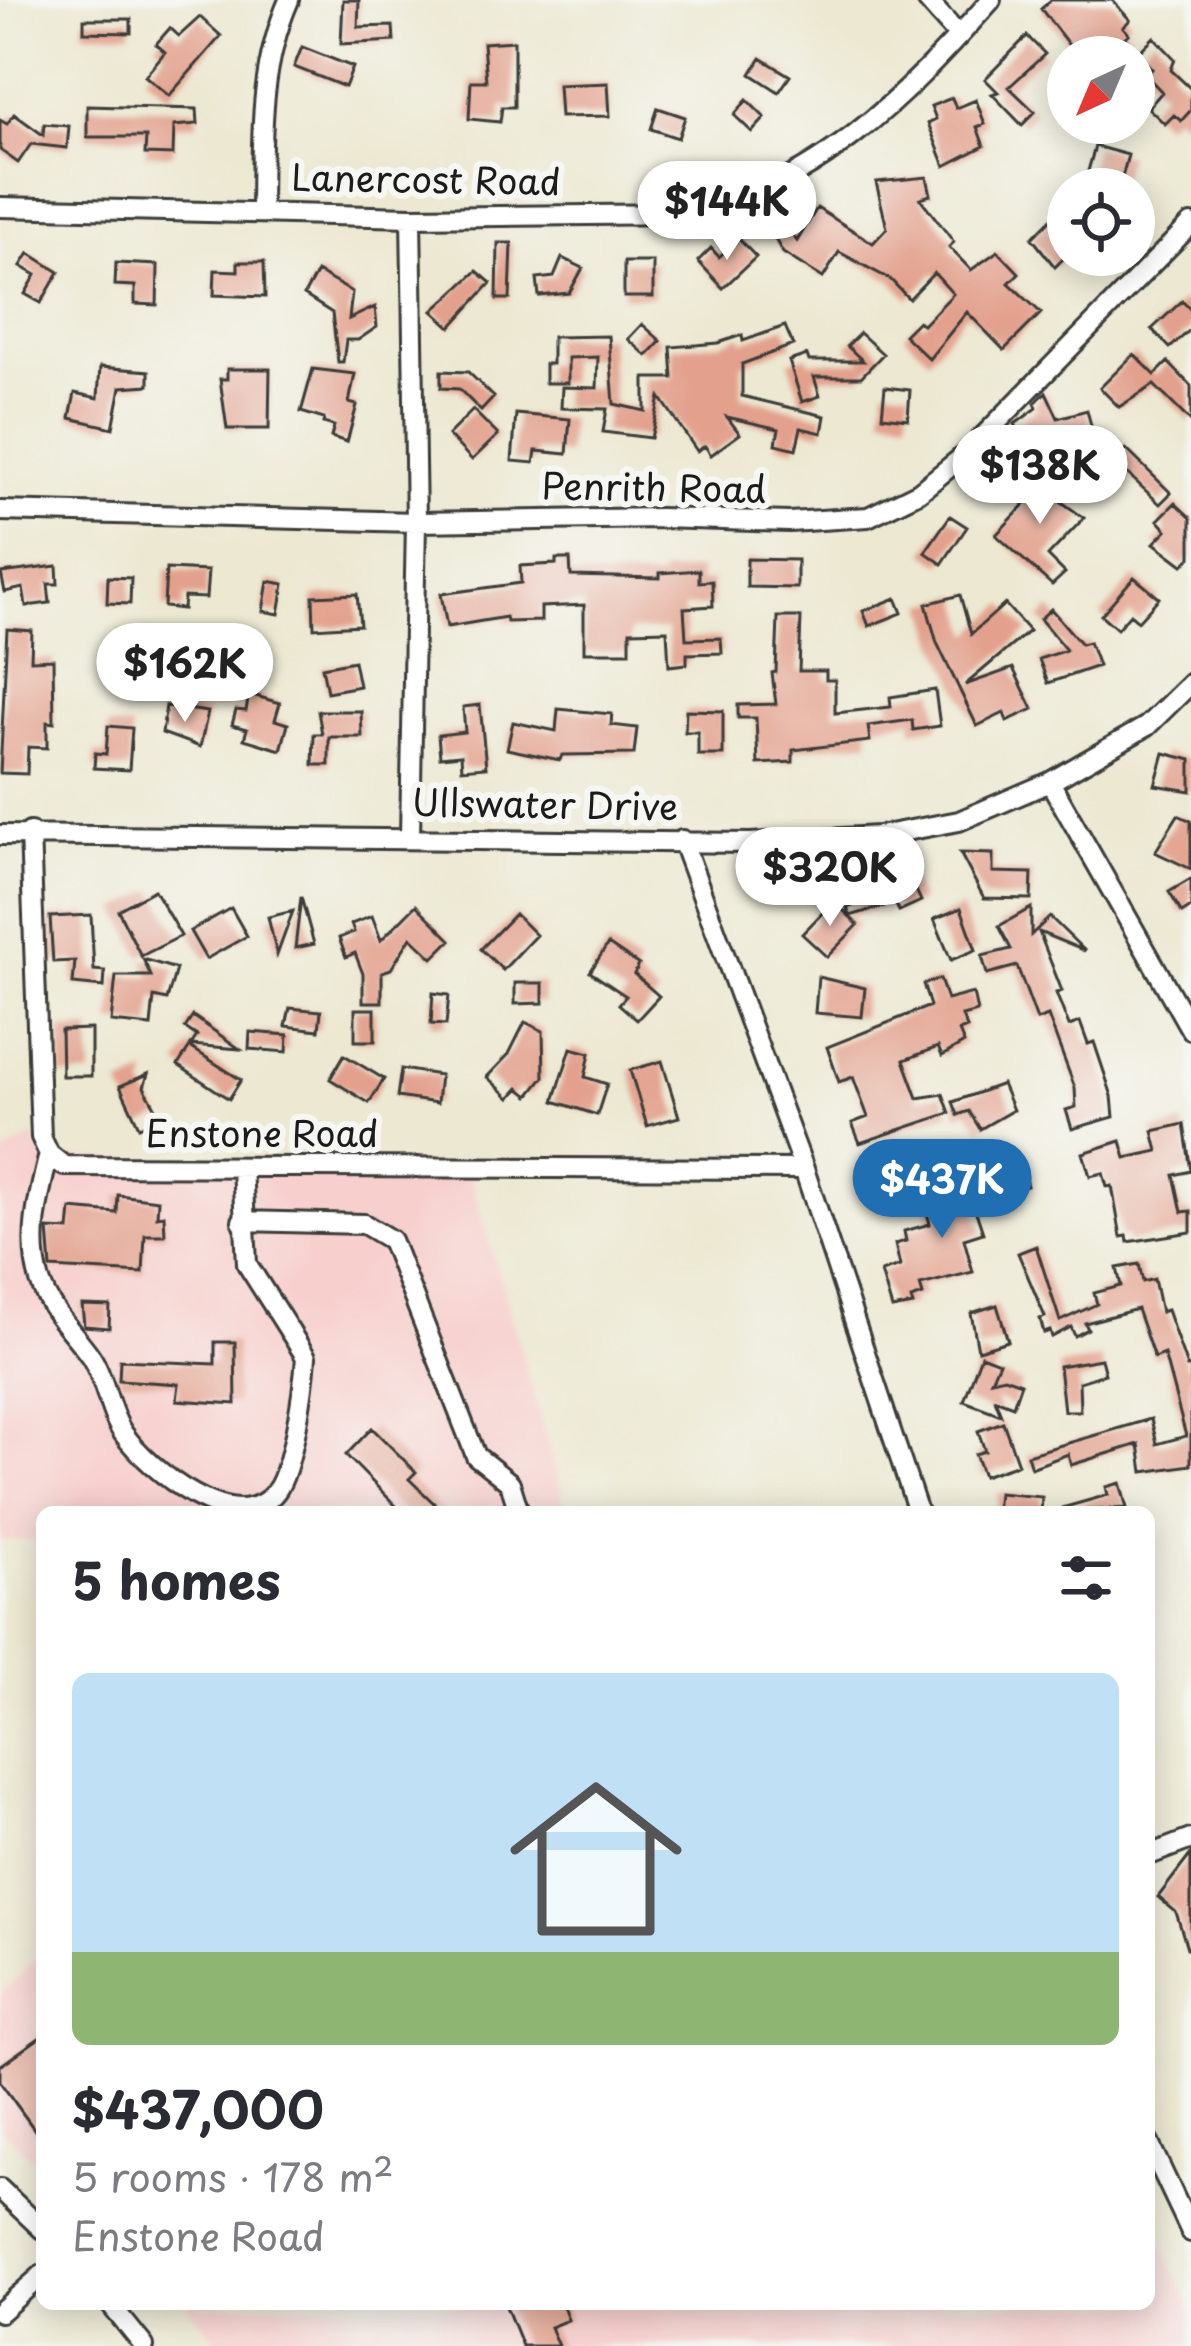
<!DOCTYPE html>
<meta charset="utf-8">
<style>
:root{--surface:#fff;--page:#f7f7f7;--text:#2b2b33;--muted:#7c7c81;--accent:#1f6fb2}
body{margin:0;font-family:"Playpen Sans",sans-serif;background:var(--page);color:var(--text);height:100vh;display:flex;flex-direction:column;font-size:45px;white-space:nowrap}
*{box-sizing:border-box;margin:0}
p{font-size:39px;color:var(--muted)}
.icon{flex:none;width:66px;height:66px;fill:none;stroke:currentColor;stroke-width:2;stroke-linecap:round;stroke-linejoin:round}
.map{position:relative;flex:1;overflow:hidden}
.details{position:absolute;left:36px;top:1506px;width:1119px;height:804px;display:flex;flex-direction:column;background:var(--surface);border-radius:18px;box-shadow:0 6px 30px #0003}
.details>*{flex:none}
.needle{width:78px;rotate:224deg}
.controls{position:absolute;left:1047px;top:36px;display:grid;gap:24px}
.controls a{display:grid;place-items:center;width:108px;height:108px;border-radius:50%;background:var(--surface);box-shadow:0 6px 30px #0003;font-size:60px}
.price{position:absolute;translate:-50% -102px;padding:0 27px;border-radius:42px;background:#fff;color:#222;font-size:39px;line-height:78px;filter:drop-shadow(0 3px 6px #0008)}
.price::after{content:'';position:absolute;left:50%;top:72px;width:36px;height:27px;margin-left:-18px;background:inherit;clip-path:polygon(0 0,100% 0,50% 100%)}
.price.on{background:var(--accent);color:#fff}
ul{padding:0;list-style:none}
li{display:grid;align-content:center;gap:24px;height:636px;padding:0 36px}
li span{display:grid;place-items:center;height:372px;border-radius:18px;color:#555}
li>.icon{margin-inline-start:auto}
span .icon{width:216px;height:216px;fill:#fffc;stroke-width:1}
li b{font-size:51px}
h2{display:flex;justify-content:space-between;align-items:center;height:144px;padding:0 36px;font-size:51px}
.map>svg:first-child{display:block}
.built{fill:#f7d0ce}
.building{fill:#e3a18d}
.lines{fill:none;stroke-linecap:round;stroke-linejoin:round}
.minor-casing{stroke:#3b3b37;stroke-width:24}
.minor{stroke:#fff;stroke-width:18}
.labels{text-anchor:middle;stroke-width:12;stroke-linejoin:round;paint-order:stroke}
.street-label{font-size:36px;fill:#1c1c1c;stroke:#f6f6f2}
</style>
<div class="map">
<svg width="1191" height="2346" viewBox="0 0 1191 2346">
<rect width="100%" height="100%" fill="#f6f6f2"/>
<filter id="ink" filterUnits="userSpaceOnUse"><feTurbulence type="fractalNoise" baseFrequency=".00833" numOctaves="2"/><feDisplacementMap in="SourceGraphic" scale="24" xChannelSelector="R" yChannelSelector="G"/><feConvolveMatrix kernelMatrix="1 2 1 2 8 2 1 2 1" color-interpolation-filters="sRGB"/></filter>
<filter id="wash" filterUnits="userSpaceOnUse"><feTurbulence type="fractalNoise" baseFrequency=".004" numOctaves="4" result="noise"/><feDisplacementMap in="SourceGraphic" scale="48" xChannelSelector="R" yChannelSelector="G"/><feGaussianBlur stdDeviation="2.7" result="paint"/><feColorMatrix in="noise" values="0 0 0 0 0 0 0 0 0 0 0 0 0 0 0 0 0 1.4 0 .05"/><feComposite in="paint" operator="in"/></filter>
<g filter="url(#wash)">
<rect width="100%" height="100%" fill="#ece8d1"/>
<!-- built -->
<path class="built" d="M34,1136l9,21 427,18 97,337h-525v29l-42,-1v-374l6,-14z
M42,1953v215l-42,-39v-134z
M1149,2219l42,88v39h-969l-36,-42h963z"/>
<g id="blocks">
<!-- building -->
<path class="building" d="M343,0h16l-1,27 35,-1 1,15 -53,3z
M1051,0h61l18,20 -7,7 6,7 -27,23h-24l-37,-48z
M200,17l21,19 -52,60 -24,-20 20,-24 -9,-8 14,-16 9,8z
M84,19h47v14l-47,-1z
M1027,36l18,18 -36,33 26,25 -13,13 -30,-31 6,-2 -13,-13z
M1154,37l21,22 -4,11 20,19v21l-10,11 -7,-6 -9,9 -17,-16 14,-16 -16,-17 6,-6 -14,-16z
M514,41v66h-12l-2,15 -31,-3 2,-38h15l-3,-38z
M302,47l51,20 -8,20 -51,-20z
M761,58l29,18 -11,16 -28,-18z
M608,83l2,33 -50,1 -2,-32z
M952,98l4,10 20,-8 9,24 -8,3 7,19 -39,20 -17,-43 8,-4 -5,-13z
M747,100l18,18 -13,14 -18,-17z
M87,106l110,3 1,15 -24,2 -1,29 -28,-1 1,-17h-59z
M658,108l27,9 -7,21 -27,-9z
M14,114l29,21 1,-11 25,2 -2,22 -36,-4 -13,19 -18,-13v-30l7,4z
M1095,146l33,9 -9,34h-36z
M927,177l4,18 -11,3 34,44 -5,5 22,23 27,-19 21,22 -10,10 32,30 -37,37 -37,-38 -38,47 -25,-24 14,-14 5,4 30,-31 -19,-21 -25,26 -18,-19 -52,-28 -16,26 -40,-25 -15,-26 11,-9 18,23 20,-33 56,35 14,-15 -11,-46z
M1068,202v52l-13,13 -23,-29z
M739,239l17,18 -33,31 -25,-27 13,-13 8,9z
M498,243h14l-2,56h-13z
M29,253l30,19 -18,31 -16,-9 11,-19 -15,-9z
M562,258l21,10 -14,25 -30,3 -2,-17 17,-2z
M238,262h26l1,35 -51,-2 1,-25 23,1z
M624,262h29v35h-29z
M116,263l42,2 -1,40 -22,-1v-18l-20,-1z
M477,271l14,12 -40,44 -18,-16z
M317,272l35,20 -3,27 26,-12 2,20 -19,13h-12l-3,22h-5l-6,-49 -28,-18z
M1182,301l9,9v19l-21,19 -18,-19z
M642,324l19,17 -14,15 -19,-17z
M785,326l8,19 -51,19v32l83,20 -3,17 -21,-5 -5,21 -20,-5 3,-15 -52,-12 13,17 -29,21 -6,-9 -8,5 -37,-54 -9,41 -48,-6 4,-23 -46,-1 1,-21 35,1 1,-31 -30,1v25h-23v-19h7v-27l57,-1 5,68 31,7v-33h28l-2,-31 47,-4 24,-8 1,6z
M860,333l23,21 -22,23h-47l6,19 -18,6 -13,-41 18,-6 2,6h54l-16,-15z
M1134,354l21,21 13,-13 23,24v36l-37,-37 -35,22 -19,-19z
M100,367l49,4v14l-28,2 -8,41 -43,-10 5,-25 23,5z
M227,369h43l-1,60h-42l-7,-50h7z
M313,369l42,5 -6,29 8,2 -10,37 -16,-5 3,-11 -11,-3 1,-4 -23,-7z
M441,371l27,1 26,25 -13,14 -22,-22 -18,-1z
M885,387l25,3 -2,29 -26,-3z
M1046,392l12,26 29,-8 8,31 -37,10 -2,-8 -28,8 -13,-27 22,-16 -2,-5z
M473,410l25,25 -26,25 -24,-25z
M516,414l54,5 -3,35 -31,-3 -2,12 -22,-2z
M1126,449l45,44 -11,11 -46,-43z
M1028,465l21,20 -4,5 39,28 -36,38 17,17 -13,12 -56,-50 38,-40 -18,-17z
M1175,503l16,15v39l-8,8 -29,-22 13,-13 -9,-10z
M950,516l17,11 -25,37 -17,-12z
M556,559h14l1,17 89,2v-5l39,-3v12l13,-1 1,25 -29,2 2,31 35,-1 1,15 -35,1v10l-18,2 -2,-36 -37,1v21h-46v-47l-43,2v14l-34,1 -1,-5 -59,10 -6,-33 80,-11 -1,-17 36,-2z
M747,559l50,1v28l-50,-1z
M57,566l1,18h-10l2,19 -24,3 -3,-18 -18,4 -4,-19z
M166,569l42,2 -2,27 -22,-1 -1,12 -19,-2z
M108,577l23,1 -1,26 -23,-1z
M1134,577l25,21 -21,23 -8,-7 -13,15 -16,-14z
M268,581l16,3 -5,30 -16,-3z
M357,594l3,31 -46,3 -1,-32z
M960,595l11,39 34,-30 24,27 -64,54 48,-17 20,41 -26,12 -3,-8 -27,13 -40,-83 -11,-39z
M896,598l6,15 -33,13 -6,-15z
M1051,609l30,35 8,-2 9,24 -50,17 -9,-24 27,-9 -26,-31z
M778,617h23l-2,54h27v9h9v33l56,-6 -1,-10 45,-7 5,36 -27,4 -1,-10 -44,6 2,15 -77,9v12l-35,2 -2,-46h-18v-13l38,-1 -4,-31 4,-1z
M7,629l25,2 -1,29 22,-1 1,64 -7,-1v26l-19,-1 -1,27 -27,-1z
M354,661l5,25 -32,6 -5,-25z
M249,694l31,9 -5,17 13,4 -7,26 -37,-11 3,-10 -15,-4 4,-15 10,1z
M480,705l6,62 -24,2 -1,-14 -21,2 -2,-22 27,-3 -2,-25z
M166,706l42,6 -8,35 -38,-14z
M558,709l54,5 -1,11 26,3 -3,26 -72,1 -2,5 -53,-11 6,-27 43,9z
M686,710l37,1v44h-25v-23h-13z
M318,711h43l1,26h-33v28h-16l1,-31h8z
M108,726l24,2 -3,42 -35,-2 1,-15 11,1z
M1164,753l27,7v31l-36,-6z
M1178,815l13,6v48l-36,-17z
M960,853l33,1v18l39,1 -1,26 -47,-1z
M911,879l10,22 -22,10 -4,-8 -45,13 -3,-8 13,-5 -3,-8 16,-5 2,6z
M1191,879v28l-9,6 -13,-21z
M154,890l27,46 -40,20 -23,-46z
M301,897l13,47 -19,4z
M834,901l24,24 -31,32 -25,-23z
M416,905l35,35 -18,18 -22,-21 -20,32 -9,3v30h-19v-28l-8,-21 -9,4 -7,-19 15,-6 -3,-8 21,-8 9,24z
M231,908l16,28 -41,23 -16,-28z
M961,908l15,42 -25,10 -17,-41z
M1031,908v27l19,-18 35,34 -46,-19 23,59 -6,2 13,33 11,-4 8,22 6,-2 18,54 2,21 -42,12 -6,-19 10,-3 -1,-19 -27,-72 -11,4 -20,-54 -30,8 -5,-18 29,-7 -12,-23z
M293,911l-16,44 -9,-38z
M515,914l21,21 -33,35 -22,-21z
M91,915l3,55 11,1 -1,16 -31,-3 2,-23 -22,1 -3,-45z
M608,944l31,21 -5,9 25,22 -22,24 -18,-16 7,-8 -36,-24z
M143,959l33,10 -9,31 -13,-3 -3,29 -40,-4 5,-46h35z
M818,977l47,11 -3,29 -47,-4z
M940,979l7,21 26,-7 4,19 -15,4 5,12 -8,3 5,12 -22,13 -4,-9 -34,13 14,38 25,-4 7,19 -90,30 -8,-20 16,-6 -15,-40 -14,5 -12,-35 103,-41 -7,-22z
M515,983h28v20l-28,1z
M433,993l16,2 -3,30 -15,-1z
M290,1008l31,3 -2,19 -33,-4z
M355,1009h20v32h-20z
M193,1016l47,33 -49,-4 6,-9 -12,-8z
M525,1022l18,9 1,46 -15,19 -10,-8 -9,10 -23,-21 22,-23z
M91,1029v47h-29l-1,-46z
M250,1032l38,3 -1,17 -38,-3z
M190,1047l51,33 -12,19 -51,-34z
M571,1048l19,5 -5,24 22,7 -10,31 -43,-14z
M344,1055l40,24 -15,24 -39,-24z
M662,1061l17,56 -32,9 -17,-56z
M401,1069l39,6 -3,28 -40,-6z
M148,1074l-4,13 17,30 -22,10 -19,-41z
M1002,1084l11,26 -33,19 -11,-18 -11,4 -5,-13z
M1184,1124l7,47 -17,4 8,37 9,-1v21l-63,10 -1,-6 -6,1 -9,-51 -5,1 -4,-14 -13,3 -7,-23 38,-12 5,17 32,-7 -5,-20z
M883,1150l39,4 -3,29 -40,-5z
M1024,1175l3,11 -31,10 3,10 -23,6 7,21 -19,6 9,33 -53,13 3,10 -12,4 2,6 -21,4 -11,-37 19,-6 -5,-22 11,-3 -2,-10 26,-7 -6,-22z
M118,1195l40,5 -1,16 7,-1 1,20h-20l-2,38 -92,-5 -3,-39 21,1 2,-21 46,4z
M1036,1246l24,75 37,-17 -3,-11 27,-7 -4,-18 22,-4 4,18 11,-3 7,33 6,-2 20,57 4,-1v99l-48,7 -4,-28 -68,21 -3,-11 -37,14 -4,-13 124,-36 6,25 29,-8 -22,-82 -10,4 -17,-49 -52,14 3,6 -13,7 -4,-9 -19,10 -2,-6 -6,2 -4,-14 5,-2 -27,-64z
M82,1305l28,1 -1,22 -25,-2z
M997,1305l11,36 -30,9 -7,-37z
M215,1342h20l1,62 -59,-4 2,-16 -60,-4 1,-20 95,4z
M981,1355l18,7 -8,18 13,-3 17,6 -8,23 -18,-7 6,16 -37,-14z
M1101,1359l4,15 -26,8 1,29h-16l-5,-45z
M1003,1422l15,42 -35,12 -8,-22 10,-3 -7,-20z
M372,1428l44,44 -7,7 34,33h-41l-56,-57z
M1120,1483l7,25 -65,4v-4l46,-13 -2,-8z
M998,1493l44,4 -1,15h-45z
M1191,1854v93l-4,1 -11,-36 -18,-15z
M42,2036v104l-42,-58v-16z
M505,2304h57l6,16 -18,7 8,19h-36z"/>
</g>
</g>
<g filter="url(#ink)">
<use href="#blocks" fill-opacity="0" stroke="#3b3b37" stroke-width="3"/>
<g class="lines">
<!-- minor casing -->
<g class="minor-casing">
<path id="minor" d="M927,0l32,36
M0,207l411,10 272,-3c128,-20 225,-120 308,-214
M261,210c1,-73 -2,-141 28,-210
M0,511l416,11 244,-4 129,4 79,-5 51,-25 48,-39 224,-229
M1050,782l141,248
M30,832l11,305 8,17 15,12 740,3
M0,835l750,8 129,-7 80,-15 91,-39 97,-56 44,-43
M410,836l6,-314 -5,-305
M682,840l122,329 114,343
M49,1154c-10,41 -22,85 -9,127 10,31 33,50 51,76 15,23 17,54 32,76 24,35 114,110 153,58 17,-22 28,-106 30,-134l-59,-93 -5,-97
M242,1221l122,3 27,16 85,216 34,27 9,29
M1149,1855l42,-16
M1149,2143l42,89
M0,2189l42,40
M110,2304l34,42
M0,2312l42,-37"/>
</g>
<!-- minor -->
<use href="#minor" class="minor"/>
</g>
</g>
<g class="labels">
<!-- street labels -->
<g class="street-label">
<text transform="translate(426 180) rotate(1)" y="13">Lanercost Road</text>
<text transform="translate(654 488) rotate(1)" y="13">Penrith Road</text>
<text transform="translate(545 805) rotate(1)" y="13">Ullswater Drive</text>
<text x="262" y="1147">Enstone Road</text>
</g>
</g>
</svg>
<div class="controls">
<a><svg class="needle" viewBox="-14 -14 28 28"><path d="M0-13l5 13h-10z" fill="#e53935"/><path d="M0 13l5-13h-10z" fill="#7c7c81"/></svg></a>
<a><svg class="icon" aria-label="locate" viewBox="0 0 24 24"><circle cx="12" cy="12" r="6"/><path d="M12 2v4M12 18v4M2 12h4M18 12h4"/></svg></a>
</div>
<b class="price" style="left:727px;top:263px">$144K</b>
<b class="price" style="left:1040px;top:527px">$138K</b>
<b class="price" style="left:185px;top:725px">$162K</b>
<b class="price" style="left:830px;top:929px">$320K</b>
<b class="price on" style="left:942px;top:1241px">$437K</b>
<section class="details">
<h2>5 homes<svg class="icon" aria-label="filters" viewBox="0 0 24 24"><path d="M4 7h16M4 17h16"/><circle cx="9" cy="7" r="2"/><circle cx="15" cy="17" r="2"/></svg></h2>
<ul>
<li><span style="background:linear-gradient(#bfe0f5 75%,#8fb573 0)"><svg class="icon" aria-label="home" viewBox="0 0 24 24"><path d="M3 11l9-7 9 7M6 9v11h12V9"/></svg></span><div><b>$437,000</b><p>5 rooms · 178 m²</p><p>Enstone Road</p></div></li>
</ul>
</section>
</div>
